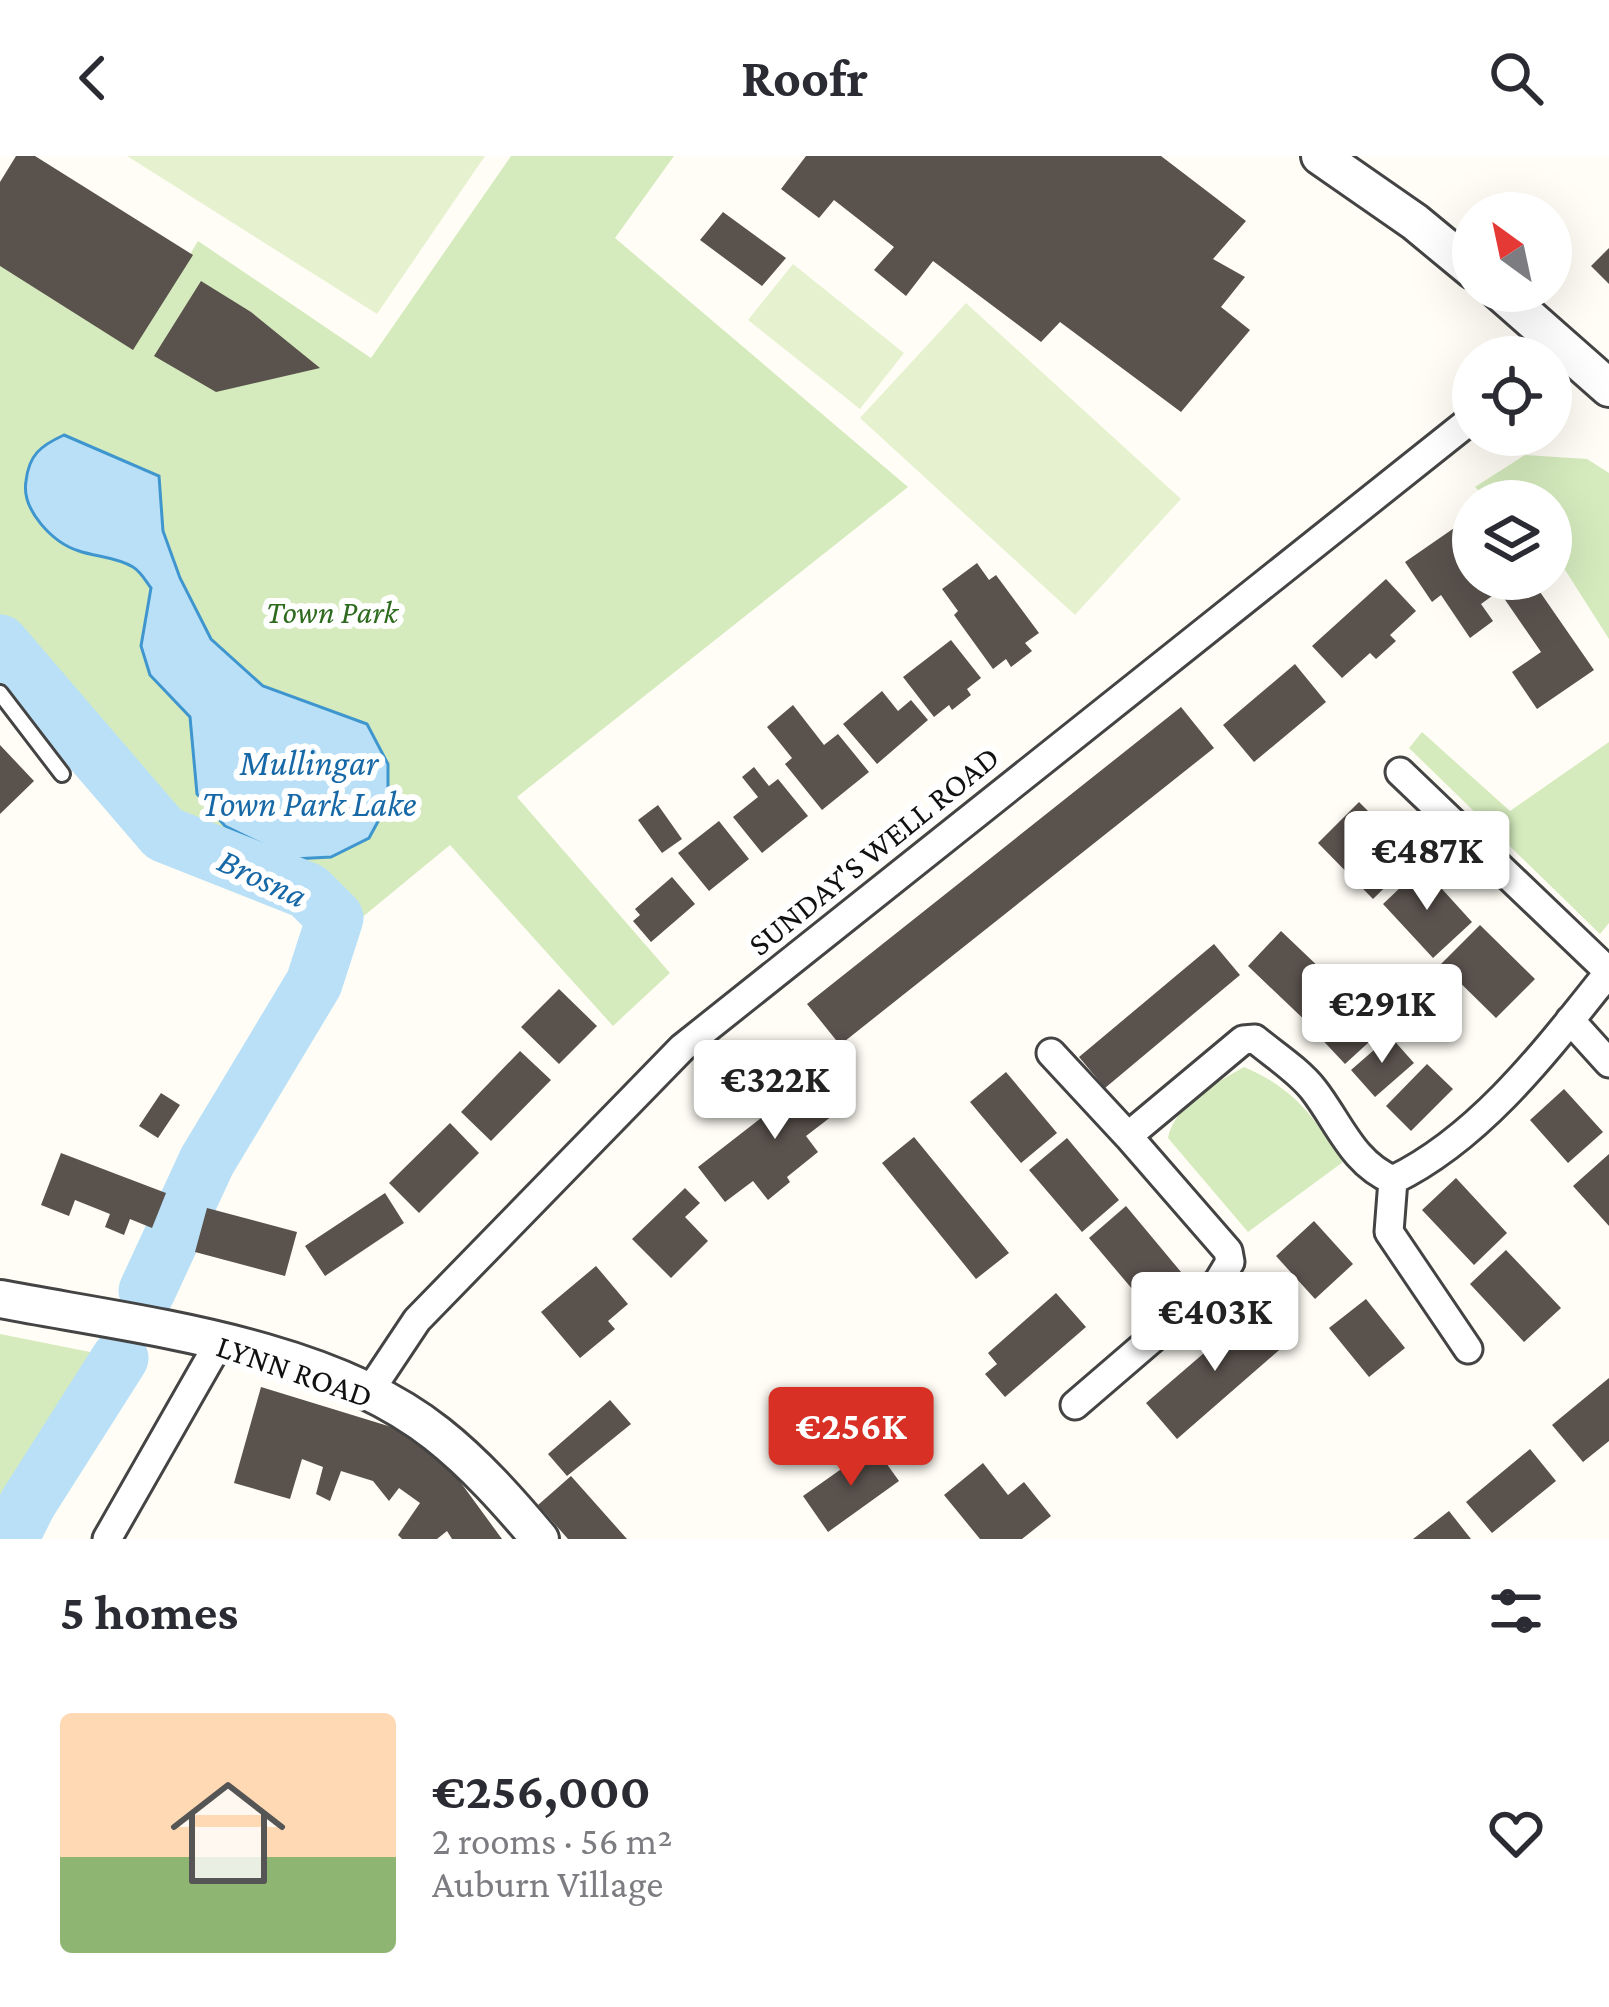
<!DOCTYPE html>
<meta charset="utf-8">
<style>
:root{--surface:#fff;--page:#f2f2f3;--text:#2b2b33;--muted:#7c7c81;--accent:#d93025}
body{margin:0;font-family:"Crimson Pro",serif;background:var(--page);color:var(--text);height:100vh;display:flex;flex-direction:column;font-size:45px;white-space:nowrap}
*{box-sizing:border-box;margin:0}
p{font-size:39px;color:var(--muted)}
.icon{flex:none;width:66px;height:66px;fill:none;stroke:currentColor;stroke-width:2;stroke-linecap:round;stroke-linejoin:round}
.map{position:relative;height:1383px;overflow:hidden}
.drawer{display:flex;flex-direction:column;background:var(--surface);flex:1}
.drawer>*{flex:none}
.needle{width:78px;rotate:327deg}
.tools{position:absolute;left:1452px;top:36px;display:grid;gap:24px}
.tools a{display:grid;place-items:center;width:120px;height:120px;border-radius:50%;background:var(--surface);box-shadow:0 12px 48px #0002;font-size:60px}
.price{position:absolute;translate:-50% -102px;padding:0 27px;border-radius:12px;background:#fff;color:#222;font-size:39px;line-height:78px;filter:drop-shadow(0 3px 6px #0008)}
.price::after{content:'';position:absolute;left:50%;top:72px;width:36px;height:27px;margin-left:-18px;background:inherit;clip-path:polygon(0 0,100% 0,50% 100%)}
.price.active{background:var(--accent);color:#fff}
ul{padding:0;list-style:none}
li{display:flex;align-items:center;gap:36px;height:300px;padding:0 60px}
li span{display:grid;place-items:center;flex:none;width:336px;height:240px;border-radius:12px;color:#555}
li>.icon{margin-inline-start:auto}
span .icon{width:144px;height:144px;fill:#fffc;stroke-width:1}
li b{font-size:51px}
h2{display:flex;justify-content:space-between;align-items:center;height:144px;padding:0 60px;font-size:51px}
header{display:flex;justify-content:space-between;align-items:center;height:156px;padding:0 60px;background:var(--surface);font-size:54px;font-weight:700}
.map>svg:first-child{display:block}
.green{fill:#d5ebbd}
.pitch{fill:#e6f2cf}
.water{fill:#b9e0f7;stroke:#3f96cf;stroke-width:3}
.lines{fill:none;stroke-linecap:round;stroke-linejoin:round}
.river{stroke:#b9e0f7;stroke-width:57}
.building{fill:#5a524d}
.service-casing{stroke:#444;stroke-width:20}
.minor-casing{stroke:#444;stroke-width:33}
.tertiary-casing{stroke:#444;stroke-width:42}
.service{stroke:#fff;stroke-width:14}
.minor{stroke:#fff;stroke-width:27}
.tertiary{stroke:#fff;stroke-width:36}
.labels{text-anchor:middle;stroke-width:12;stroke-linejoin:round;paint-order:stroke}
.park-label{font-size:33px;font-style:italic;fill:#2f6b1f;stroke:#fff}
.street-label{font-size:33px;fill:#111;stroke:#fff}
.water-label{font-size:36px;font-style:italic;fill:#1768a6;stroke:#fff}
</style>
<header><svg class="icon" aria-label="back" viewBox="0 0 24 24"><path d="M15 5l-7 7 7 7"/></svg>Roofr<svg class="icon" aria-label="search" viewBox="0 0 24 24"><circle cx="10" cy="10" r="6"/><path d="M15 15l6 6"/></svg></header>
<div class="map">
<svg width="1609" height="1383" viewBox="0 0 1609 1383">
<rect width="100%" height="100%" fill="#fffdf5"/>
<!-- green -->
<path class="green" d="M511,0h163l-59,82 293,249 -391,310 153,176 -57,53 -163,-181 -96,79 -48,-43 -143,-67 -163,-184v-364l133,83 65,-108 173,117z
M1525,299l62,4 22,14v166l-47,-74 -11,-10v-54h-61l-15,-14z
M1422,576l88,79 99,-69v181l-9,11 -191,-186z
M1244,911c51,22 69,49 99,95l-95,70 -80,-94c6,-32 49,-56 76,-71z
M0,1178l120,24 -92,145 -18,36h-10z"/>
<!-- pitch -->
<path class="pitch" d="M127,0h358l-108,158z
M793,108l111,89 -44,56 -112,-89z
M966,147l215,196 -106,116 -215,-197z"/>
<!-- water -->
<path class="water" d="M64,279l95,41 4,55 17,47 31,61 52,47 104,38 21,40v39l-19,35 -38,19 -38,2 -68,-33 -28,-32 -7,-77 -40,-42 -9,-29 10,-58c-6,-8 -10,-16 -18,-21 -17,-10 -36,-10 -54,-16 -26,-8 -58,-41 -53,-70 3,-26 14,-35 38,-46z"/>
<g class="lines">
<!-- river -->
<path class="river" d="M0,487l164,191 144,57 27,27 -21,65 -107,178 -60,130
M10,1383l18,-36 92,-145"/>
</g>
<!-- building -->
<path class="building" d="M16,0h19l158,99 -60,95 -133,-84v-84z
M806,0h355l85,65 -33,38 32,18 -24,30 29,23 -69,82 -121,-90 -19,20 -108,-81 -27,35 -32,-26 20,-23 -60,-47 -15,18 -38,-29z
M723,56l63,46 -24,28 -62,-46z
M1609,92v36l-18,-18z
M201,125l50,31 69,56 -104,24 -62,-36z
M1473,359v64h58l63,91 -57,39 -25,-37 29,-20 -42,-61 -18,13 12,17 -23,17 -29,-43 -9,7 -27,-40z
M977,407l12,17 7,-5 43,58 -14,10 7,8 -21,16 -5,-8 -13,10 -39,-54 4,-4 -16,-22z
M1386,423l30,32 -26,24 6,6 -20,18 -6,-6 -28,25 -30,-32z
M951,484l30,38 -14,11 4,6 -19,15 -3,-5 -15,12 -31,-40z
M1295,508l31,38 -72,60 -31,-37z
M882,535l16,20 13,-11 17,20 -51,44 -34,-40z
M793,549l31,40 14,-11 31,38 -47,38 -37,-46 7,-6 -25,-31z
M1181,551l33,41 -374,297 -33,-41z
M0,589l34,36 -34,33z
M754,611l15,19 9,-7 30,37 -46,37 -29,-36 25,-20 -16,-20z
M1359,646l56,56 -42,41 -55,-56z
M658,649l24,34 -20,14 -24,-33z
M719,665l30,38 -40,32 -31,-38z
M1422,711l50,55 -39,36 -50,-54z
M672,721l23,27 -44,38 -18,-21 7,-6 -5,-6z
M1480,769l55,54 -39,39 -55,-54z
M1281,775l64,61 -33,35 -64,-61z
M1214,788l26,31 -135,113 -26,-31z
M559,833l38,37 -38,38 -38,-37z
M1351,842l30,33 -36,33 -30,-32z
M1390,880l24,27 -39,34 -24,-27z
M520,895l31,29 -60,61 -30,-29z
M1427,908l26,25 -42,42 -25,-25z
M823,914l26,33 -43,33 12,16 -31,25 3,5 -22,18 -15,-19 -28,21 -27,-35z
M1006,916l51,61 -36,30 -51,-61z
M1564,933l39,43 -35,31 -38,-43z
M161,937l19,12 -22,33 -19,-12z
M450,967l29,30 -60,60 -30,-30z
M914,981l95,116 -33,26 -94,-116z
M1067,982l52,62 -37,32 -53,-62z
M61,997l105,40 -14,35 -22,-9 -6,16 -19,-8 5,-13 -35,-14 -6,16 -28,-11z
M1609,998v72l-36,-40z
M1456,1022l51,55 -33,32 -52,-55z
M685,1032l15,15 -15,14 23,24 -37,37 -39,-39z
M385,1037l19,30 -79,53 -20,-30z
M1126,1050l55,66 -37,31 -55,-65z
M207,1052l90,24 -12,44 -90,-24z
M1314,1065l39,43 -38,35 -39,-43z
M1506,1094l55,58 -37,34 -54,-58z
M596,1110l32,38 -20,17 7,8 -35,29 -39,-46z
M1056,1137l30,34 -81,70 -20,-23 12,-10 -9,-11z
M1366,1143l39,49 -36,29 -40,-49z
M1254,1154l31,35 -108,94 -31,-36z
M1609,1222v63l-26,21 -31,-37z
M261,1231l137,42 55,43 49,67h-50l-5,-8 -10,8h-35l-4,-4 22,-32 -21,-15 -10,13 -16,-20 -32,-10 -11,30 -14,-7 7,-27 -21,-8 -12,40 -56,-16z
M610,1244l21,24 -64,52 -19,-22z
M874,1290l25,35 -71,51 -25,-36z
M1530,1293l26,32 -64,52 -26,-31z
M983,1307l25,32 16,-13 27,34 -29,23h-42l-36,-44z
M571,1320l56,63h-59l-30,-34z
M1449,1355l22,28h-58z"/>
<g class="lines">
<!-- service casing -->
<g class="service-casing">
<path id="service" d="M0,537l62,81"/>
</g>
<!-- minor casing -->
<g class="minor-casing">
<path id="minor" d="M1400,616l209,200
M1570,864l39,43
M1051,897l77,83
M1393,1024l-4,52 79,117
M369,1236l48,-72 265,-272 791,-630
M1075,1249l143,-123 12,-20 -2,-11 -100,-115 115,-96 12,-1c19,16 43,31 58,50 26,33 39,74 80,91 89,-43 156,-133 216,-208
M107,1383l113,-198"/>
</g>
<!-- tertiary casing -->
<g class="tertiary-casing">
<path id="tertiary" d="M1320,0l95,66 58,48
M1499,135l110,97
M0,1143c136,26 326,46 437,135 38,30 71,67 103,105"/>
</g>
<!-- service -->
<use href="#service" class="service"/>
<!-- minor -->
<use href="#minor" class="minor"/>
<!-- tertiary -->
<use href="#tertiary" class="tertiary"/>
</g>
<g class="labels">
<!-- park labels -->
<g class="park-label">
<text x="332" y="467">Town Park</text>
</g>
<!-- street labels -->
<g class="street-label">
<text transform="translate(873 694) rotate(-39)" y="12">SUNDAY'S WELL ROAD</text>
<text transform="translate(295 1214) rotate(19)" y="12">LYNN ROAD</text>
</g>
<!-- water labels -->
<g class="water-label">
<text x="309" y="619">Mullingar<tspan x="309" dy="41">Town Park Lake</tspan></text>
<text transform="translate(263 721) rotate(25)" y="13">Brosna</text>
</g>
</g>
</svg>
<div class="tools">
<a><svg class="needle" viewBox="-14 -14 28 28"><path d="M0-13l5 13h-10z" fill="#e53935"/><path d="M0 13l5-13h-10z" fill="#7c7c81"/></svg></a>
<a><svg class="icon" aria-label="locate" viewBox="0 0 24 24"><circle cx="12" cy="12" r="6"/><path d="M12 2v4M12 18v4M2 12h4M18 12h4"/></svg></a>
<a><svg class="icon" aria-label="layers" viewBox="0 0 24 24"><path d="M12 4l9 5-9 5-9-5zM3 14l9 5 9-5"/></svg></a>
</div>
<b class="price" style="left:1427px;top:757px">€487K</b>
<b class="price" style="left:1382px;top:910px">€291K</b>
<b class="price" style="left:775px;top:986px">€322K</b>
<b class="price" style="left:1215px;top:1218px">€403K</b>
<b class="price active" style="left:851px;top:1333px">€256K</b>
</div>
<section class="drawer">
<h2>5 homes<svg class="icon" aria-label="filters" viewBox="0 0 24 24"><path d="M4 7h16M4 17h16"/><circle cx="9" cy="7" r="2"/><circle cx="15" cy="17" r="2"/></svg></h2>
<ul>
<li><span style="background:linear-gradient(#ffd9b3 60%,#8fb573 0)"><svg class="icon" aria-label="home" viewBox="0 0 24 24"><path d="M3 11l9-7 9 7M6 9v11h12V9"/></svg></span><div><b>€256,000</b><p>2 rooms · 56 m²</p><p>Auburn Village</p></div><svg class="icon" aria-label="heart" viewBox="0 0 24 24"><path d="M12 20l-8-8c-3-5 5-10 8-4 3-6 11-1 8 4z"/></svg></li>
</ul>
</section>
